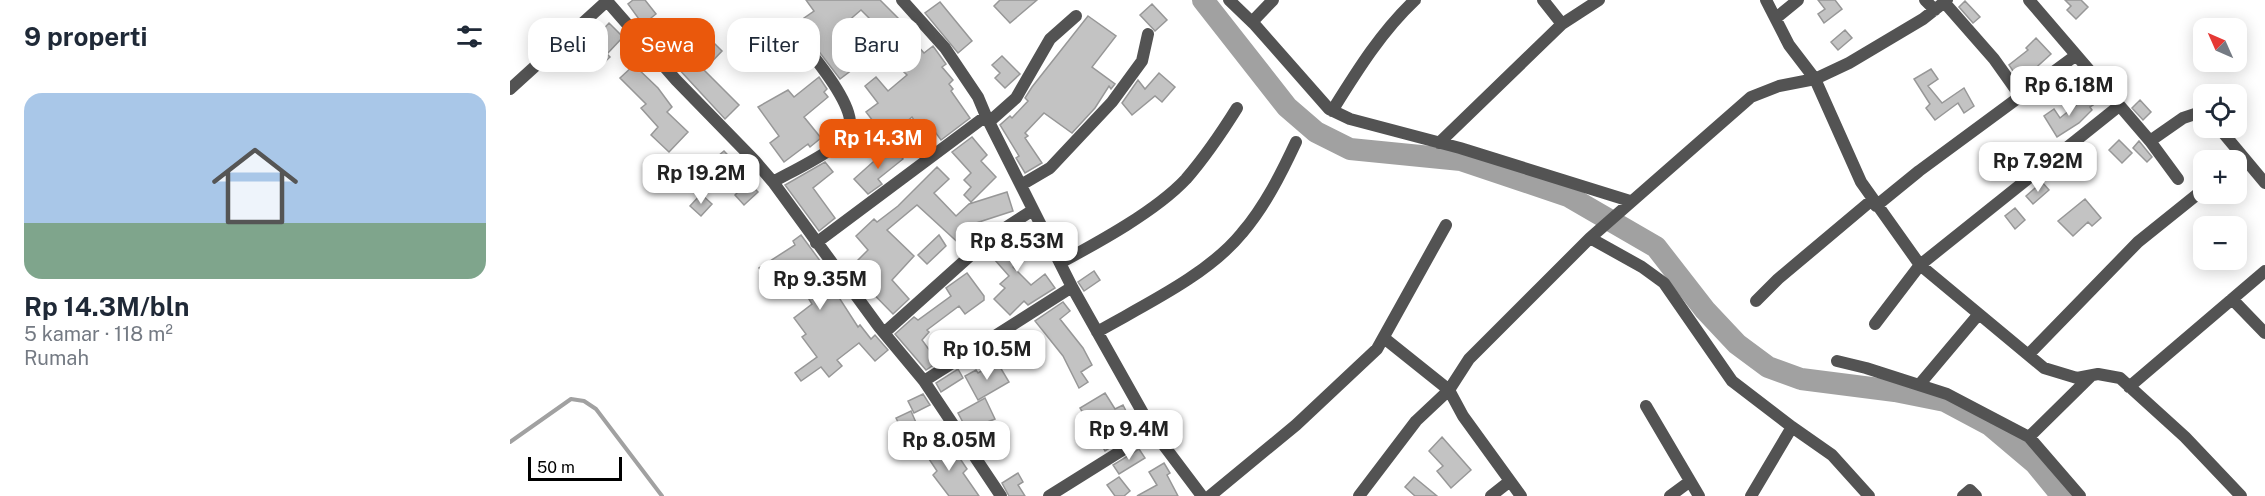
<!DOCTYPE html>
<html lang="id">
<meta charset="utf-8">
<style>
:root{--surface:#fff;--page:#f6f6f7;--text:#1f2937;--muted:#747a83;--accent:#ea580c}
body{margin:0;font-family:"Public Sans",sans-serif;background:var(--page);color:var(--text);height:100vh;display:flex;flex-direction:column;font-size:22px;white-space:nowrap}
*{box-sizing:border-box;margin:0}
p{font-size:20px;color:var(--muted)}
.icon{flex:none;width:33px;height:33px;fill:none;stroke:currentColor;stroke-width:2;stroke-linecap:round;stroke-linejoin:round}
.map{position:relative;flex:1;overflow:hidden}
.panel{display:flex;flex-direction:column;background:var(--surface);width:510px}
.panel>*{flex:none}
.guide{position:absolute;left:18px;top:18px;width:570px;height:54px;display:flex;gap:12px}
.needle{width:39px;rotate:315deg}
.fabs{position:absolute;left:1683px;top:18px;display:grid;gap:12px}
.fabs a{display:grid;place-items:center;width:54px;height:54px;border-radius:12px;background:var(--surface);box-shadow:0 3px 15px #0003;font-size:30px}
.scale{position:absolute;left:18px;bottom:15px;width:94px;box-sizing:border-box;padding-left:6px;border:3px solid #000;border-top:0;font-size:16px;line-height:21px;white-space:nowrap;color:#000;-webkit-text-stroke:4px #fff;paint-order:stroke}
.price{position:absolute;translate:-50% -51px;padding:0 14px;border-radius:12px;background:#fff;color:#222;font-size:20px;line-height:39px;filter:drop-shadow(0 2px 3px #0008)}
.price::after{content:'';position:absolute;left:50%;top:36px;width:18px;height:14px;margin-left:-9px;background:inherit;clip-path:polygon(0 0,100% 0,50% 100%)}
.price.selected{background:var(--accent);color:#fff}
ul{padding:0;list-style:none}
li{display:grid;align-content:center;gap:12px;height:318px;padding:0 24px}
li span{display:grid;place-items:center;height:186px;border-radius:18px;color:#555}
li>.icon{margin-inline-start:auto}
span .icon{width:108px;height:108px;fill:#fffc;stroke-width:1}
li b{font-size:26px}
h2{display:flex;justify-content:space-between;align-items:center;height:72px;padding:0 24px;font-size:26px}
.chip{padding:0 21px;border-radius:18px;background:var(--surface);box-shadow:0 3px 15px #0003;font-size:21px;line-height:54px}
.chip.selected{background:var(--accent);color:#fff}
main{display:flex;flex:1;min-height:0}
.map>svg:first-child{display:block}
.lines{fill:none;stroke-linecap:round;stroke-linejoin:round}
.stream{stroke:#a1a1a1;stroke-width:4}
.river{stroke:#a1a1a1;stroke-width:22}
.building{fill:#c3c3c3;stroke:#979797;stroke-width:1.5}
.street{stroke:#535353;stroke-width:12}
</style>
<main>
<section class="panel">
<h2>9 properti<svg class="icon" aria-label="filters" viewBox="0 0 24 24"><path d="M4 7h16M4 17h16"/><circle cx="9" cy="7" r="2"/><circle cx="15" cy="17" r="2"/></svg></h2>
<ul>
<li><span style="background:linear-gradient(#a9c7e8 70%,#7fa58c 0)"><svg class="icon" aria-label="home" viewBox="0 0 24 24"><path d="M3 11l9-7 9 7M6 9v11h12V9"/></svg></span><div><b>Rp 14.3M/bln</b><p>5 kamar · 118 m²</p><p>Rumah</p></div></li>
</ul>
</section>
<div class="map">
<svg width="1755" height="496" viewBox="0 0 1755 496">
<rect width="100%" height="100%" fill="#fff"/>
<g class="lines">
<!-- stream -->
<path class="stream" d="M0,442l61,-43 13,2 12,8 66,87"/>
<!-- river -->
<path class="river" d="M693,0l84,107 29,25 34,17 111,11 107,36 88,51 49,63 32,34 31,23 33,12 94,12 50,10 45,24 45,38 27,33"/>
</g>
<!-- building -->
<path class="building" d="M123,0h12l11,14 -5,4 25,26 2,-3 15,15 16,-18 13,13 -18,19 35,35 -14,14 -74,-80 1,-2 -24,-33z
M296,0h74l24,24 -3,3 23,26 9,-7 5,7 8,11 -4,3 11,13 -4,4 4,5 -2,2 19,27 -29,22 -11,-15 -8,6 -10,-14 -20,17 -4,-5 -5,5 -17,-22 12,-9 -13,-17 11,-9 12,14 19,-16 -3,-3 6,-4 -14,-16 4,-3 -39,-39 -22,19 5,6 -6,5 19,26 -17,13 -43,-56 17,-12z
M490,0h37l-27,23 -16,-17z
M1308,0h17l7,9 -18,14 -6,-9 7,-5z
M1555,0h16l7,7 -12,12 -9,-9 4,-4z
M1455,1l15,16 -7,6 -14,-16z
M430,2l32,39 -14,12 -33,-40z
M642,4l15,16 -12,11 -15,-16z
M578,16l28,20 -24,31 23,17 -4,5 -2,-3 -14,22 -23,25 -28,-20 -19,20 3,3 -3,2 17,25 -17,10 -9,-15 3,-2 -19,-31 10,-9 2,2 16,-17 -3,-3 7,-11z
M99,23l14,14 -16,17 3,3 -14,13 -16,-16z
M1335,30l7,8 -14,12 -7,-8z
M1526,38l15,16 -23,21 -4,-4 -7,6 -8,-12 19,-15 -2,-2z
M492,56l18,18 -15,14 -10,-10 5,-5 -8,-8z
M124,65l24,23 14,19 -5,5 21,20 -19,20 -18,-17 7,-8 -17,-19 5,-4 -26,-26z
M1421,69l7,10 -10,7 14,17 22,-15 10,18 -10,7 -6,-10 -23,17 -9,-12 4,-4 -16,-25z
M649,73l16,14 -13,15 -7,-6 -23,19 -10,-12 16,-23 7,9z
M309,77l8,12 -3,3 4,5 -24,20 17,21 -11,9 -2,-3 -24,18 -14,-19 9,-7 -21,-29 30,-17 6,7z
M1576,97l7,8 -3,2 2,3 -13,13 -22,14 -13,-21 10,-7 6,9z
M1630,100l11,12 -8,8 -11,-12z
M462,137l15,18 -6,6 15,16 -25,25 -7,-7 7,-8 -7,-7 7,-7 -19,-21z
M1609,140l13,13 -10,10 -13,-13z
M1629,141l13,16 -5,5 -14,-14z
M382,145l11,14 -25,20 4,5 -14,10 -14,-15z
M214,151l26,27 -3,3 11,11 -14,13 -9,-10 3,-3 -13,-15 -18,16 -14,-16z
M315,162l8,10 -20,16 22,30 -16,13 -34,-46z
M427,167l12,12 -15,14 22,23 13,-12 38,-12 6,19 -40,13 8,10 -17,14 -47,-43 -30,25 27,26 -22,24 17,19 -16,15 -44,-45 19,-19 -12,-14 18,-17 3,3 21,-16z
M1532,182l7,8 -16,14 -7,-8z
M191,194l11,10 -11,12 -11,-10z
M1575,199l16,19 -9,8 -4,-4 -15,14 -15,-15z
M1505,208l10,12 -10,9 -10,-13z
M511,227l14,25 -22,15 18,18 14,-11 10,14 -27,17 -4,-4 -14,14 -16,-16 11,-11 -5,-4 9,-8 -22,-25z
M291,235l34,46 -3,3 4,9 22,34 2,-2 11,14 4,-4 13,15 -13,11 -16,-18 -22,17 5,6 -13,11 -8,-10 -20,14 -6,-8 22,-16 -15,-20 4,-3 -12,-16 18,-14 -19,-31 -20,15 -14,-20 36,-23 -2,-4z
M429,235l7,11 -19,18 -9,-9z
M584,271l6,9 -16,11 -6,-9z
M457,273l17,23v4l-19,14 -6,-8 -32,24 2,2 -7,8 16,22 -12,8 -31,-36 19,-17 4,3 33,-24 -5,-8z
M553,302l7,9 -10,8 23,29 9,17 -11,7 7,10 -9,6 -16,-32 -28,-35z
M487,362l12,20 -31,18 -13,-24 11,-6 2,3z
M448,369l5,9 -22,14 -5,-9z
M595,393l10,16 8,-4 13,26 -31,20 -25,-43z
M413,394l7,11 -16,8 -6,-12z
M475,398l10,21 -28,11 -9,-17z
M401,411l10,23 -14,6 -11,-22z
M932,437l29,33 -20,18 -14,-17 6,-5 -14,-15z
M427,440l15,22 7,-5 8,12 -4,4 16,23h-30l-16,-21 4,-4 -14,-21z
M629,449l6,9 -26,16 -6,-9z
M654,463l6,10 -3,2 11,21h-41l20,-11 -8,-13z
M508,473l5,9 -5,3 7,11h-16l-7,-13z
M609,477l11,14 -6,5h-9l-8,-11z
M904,477l23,19h-22l-10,-9z"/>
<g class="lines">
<!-- street -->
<path class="street" d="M719,0l26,25 74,84 21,10 110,29 170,53
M1033,0l19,24 37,-24
M1256,0l23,45 26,34 46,103 59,83 124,103 33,10 21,-4 22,4 65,59 56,59
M1415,0l10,10
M1519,0l121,141 33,-23 21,-7
M97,1l69,79 79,81 18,21 106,145 45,54 77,115
M1434,2l50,57 27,38
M1266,18l22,-18
M742,22l21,-22
M0,89l98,-89
M822,111c25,-40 49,-79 83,-111
M479,122l27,-24 34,-59 26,-23
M1709,128l46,55
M1640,141l28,38
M929,143l123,-119
M263,182c17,-10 70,-34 76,-52 9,-22 -36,-74 -50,-92
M511,185l29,-17 62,-66 30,-41 6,-27
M1366,206l43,-35 156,-115
M1080,238l52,29 22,16 68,98 60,46
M306,243l170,-127 -8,-19 -33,-49 -43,-48
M550,263c39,-21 96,-52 126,-84 19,-22 36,-47 51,-71
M562,287l81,144
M1722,299l33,34
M1246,301l22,-22 94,-79
M1365,324l45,-59 199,-159
M587,332c47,-27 111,-57 145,-99 23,-27 39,-59 54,-91
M374,333l107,-96 42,-27
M1519,354l109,-112 66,-53
M1327,361l29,7 81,26 82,43 51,59
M414,381l148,-94 -86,-171
M1409,385l59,-70
M1619,387l136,-116
M1136,406l53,90
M1519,437l63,-62
M539,496l104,-65 49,65
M700,496l86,-71 81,-76 69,-124
M849,496l57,-75 33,-31 -65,-52
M981,496l19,-15
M1011,496l-58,-80 -14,-26 20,-31 121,-121 161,-141 28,-11 36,-7 34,-16 74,-44 24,-19
M1160,496l19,-14
M1241,496l41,-69 40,28 37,41
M1453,496l7,-6 6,6"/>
</g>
</svg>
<div class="fabs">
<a><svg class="needle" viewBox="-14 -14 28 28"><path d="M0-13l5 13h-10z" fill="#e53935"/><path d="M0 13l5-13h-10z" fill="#747a83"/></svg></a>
<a><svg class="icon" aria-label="locate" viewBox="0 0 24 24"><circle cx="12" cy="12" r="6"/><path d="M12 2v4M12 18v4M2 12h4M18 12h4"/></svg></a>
<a>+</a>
<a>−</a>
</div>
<div class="scale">50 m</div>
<b class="price" style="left:1559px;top:117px">Rp 6.18M</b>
<b class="price selected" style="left:368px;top:170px">Rp 14.3M</b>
<b class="price" style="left:1528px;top:193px">Rp 7.92M</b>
<b class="price" style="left:191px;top:205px">Rp 19.2M</b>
<b class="price" style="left:507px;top:273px">Rp 8.53M</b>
<b class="price" style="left:310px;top:311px">Rp 9.35M</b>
<b class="price" style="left:477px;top:381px">Rp 10.5M</b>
<b class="price" style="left:619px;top:461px">Rp 9.4M</b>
<b class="price" style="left:439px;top:472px">Rp 8.05M</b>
<div class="guide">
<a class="chip">Beli</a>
<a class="chip selected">Sewa</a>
<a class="chip">Filter</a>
<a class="chip">Baru</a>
</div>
</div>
</main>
